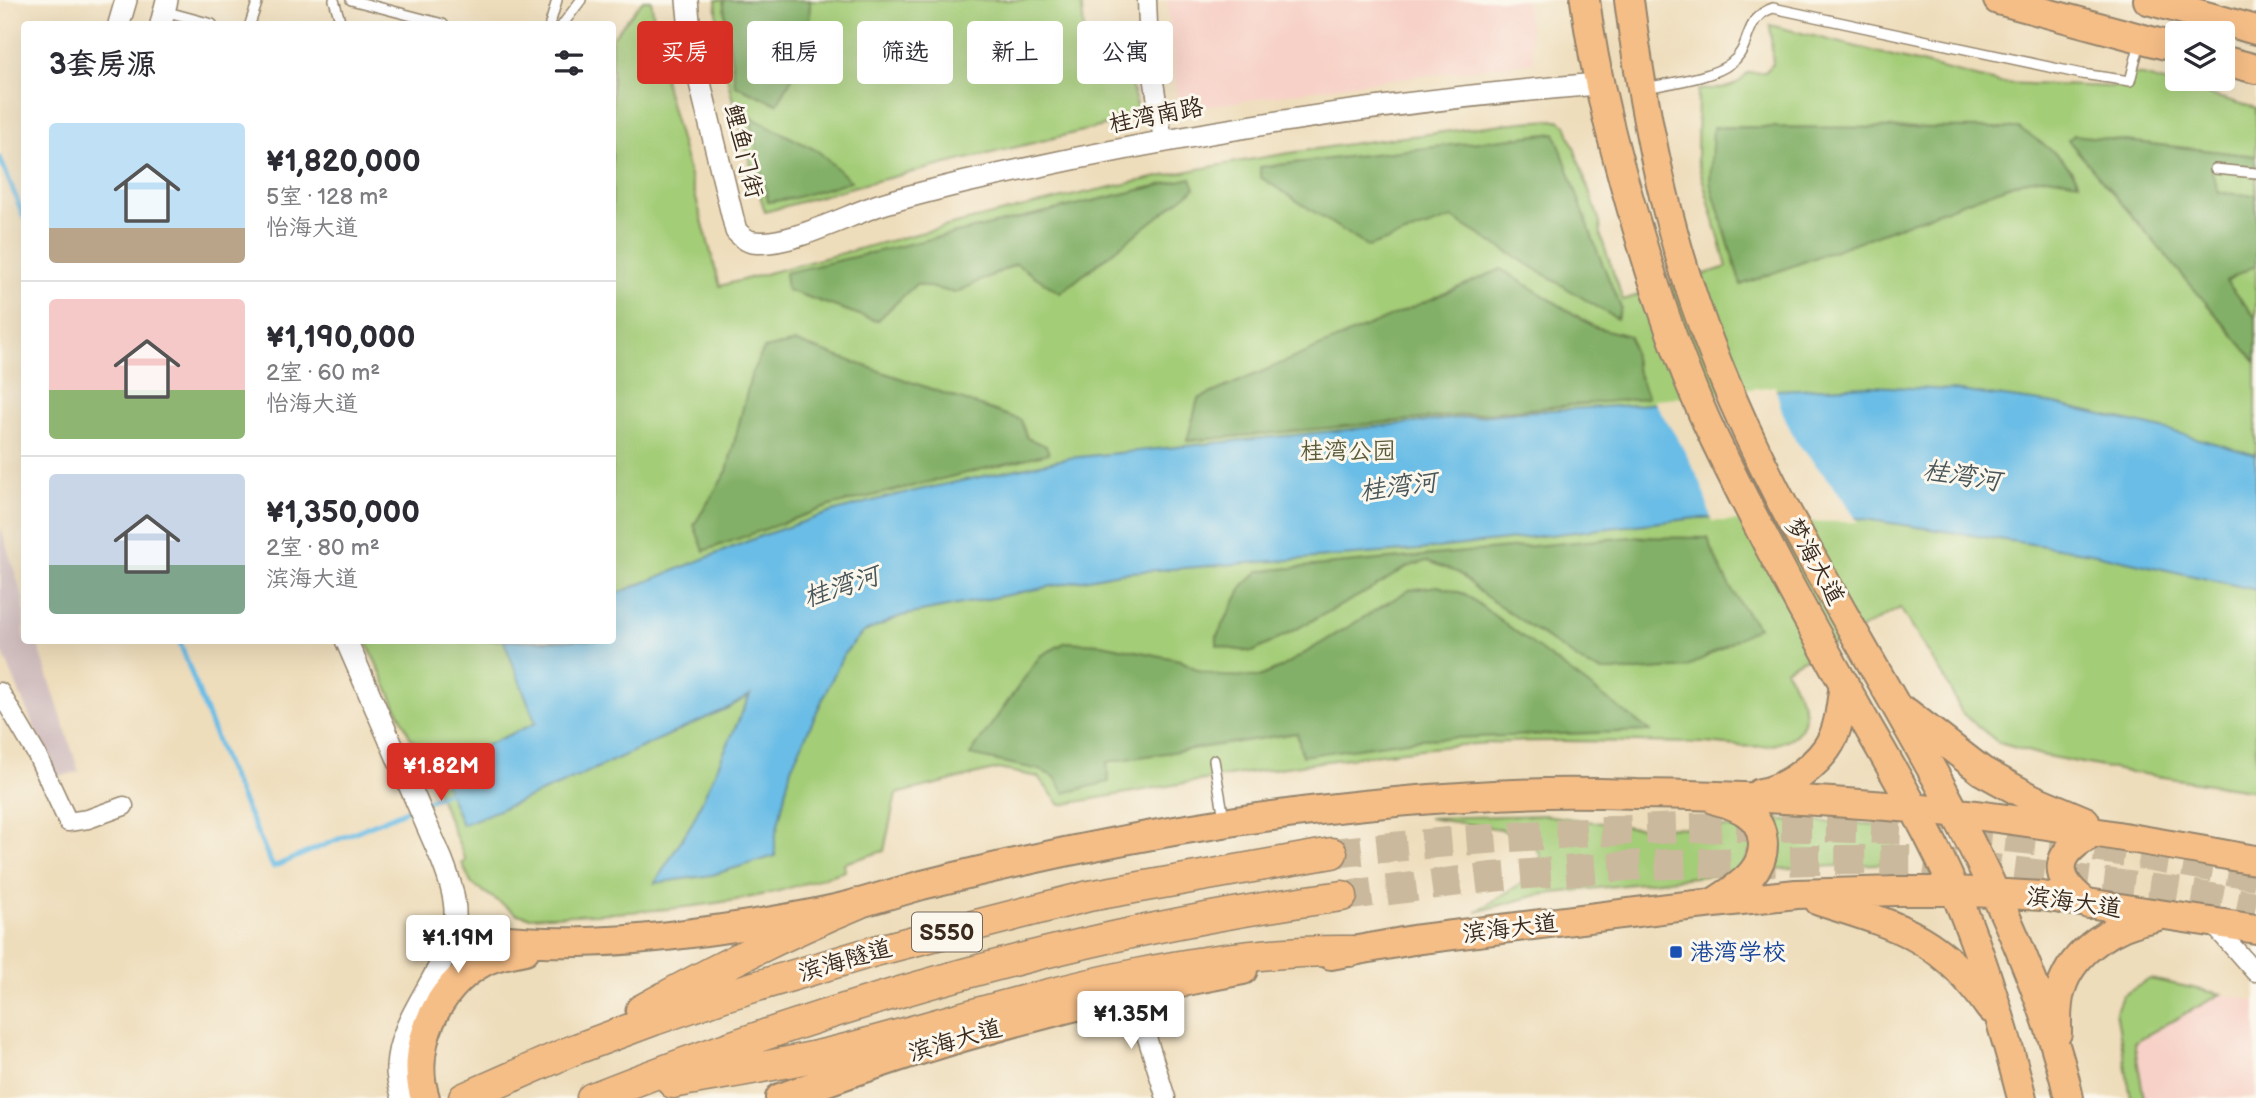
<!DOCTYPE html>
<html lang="zh">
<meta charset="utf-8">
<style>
:root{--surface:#fff;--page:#f7f7f7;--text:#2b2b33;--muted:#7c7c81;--line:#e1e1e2;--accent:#d93025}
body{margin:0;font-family:"Balsamiq Sans","LXGW WenKai TC",sans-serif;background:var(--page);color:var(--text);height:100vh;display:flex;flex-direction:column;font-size:26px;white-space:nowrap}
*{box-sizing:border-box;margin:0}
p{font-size:23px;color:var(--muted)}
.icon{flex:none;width:38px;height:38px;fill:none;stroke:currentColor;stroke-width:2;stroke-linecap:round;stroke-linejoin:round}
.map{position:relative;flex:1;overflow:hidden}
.details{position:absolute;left:21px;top:21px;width:595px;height:623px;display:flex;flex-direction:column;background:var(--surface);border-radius:7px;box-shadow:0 7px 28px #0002}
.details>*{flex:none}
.guide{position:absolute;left:637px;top:21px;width:665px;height:63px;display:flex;gap:14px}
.buttons{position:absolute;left:2165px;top:21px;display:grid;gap:14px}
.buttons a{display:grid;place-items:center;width:70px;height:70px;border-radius:7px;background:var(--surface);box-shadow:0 7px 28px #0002;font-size:35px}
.price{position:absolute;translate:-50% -60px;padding:0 16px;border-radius:7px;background:#fff;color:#222;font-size:23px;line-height:46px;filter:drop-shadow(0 2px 4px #0008)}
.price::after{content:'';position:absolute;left:50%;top:42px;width:21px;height:16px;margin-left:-10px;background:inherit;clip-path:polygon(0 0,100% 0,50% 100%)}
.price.selected{background:var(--accent);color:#fff}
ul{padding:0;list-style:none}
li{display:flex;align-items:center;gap:21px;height:175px;padding:0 28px}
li+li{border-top:2px solid var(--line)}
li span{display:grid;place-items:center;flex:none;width:196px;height:140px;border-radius:7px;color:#555}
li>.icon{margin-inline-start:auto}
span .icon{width:84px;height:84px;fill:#fffc;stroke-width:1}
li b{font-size:30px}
h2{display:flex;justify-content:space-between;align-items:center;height:84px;padding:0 28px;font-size:30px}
.chip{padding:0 24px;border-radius:7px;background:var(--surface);box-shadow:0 7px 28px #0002;font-size:24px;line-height:63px}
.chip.selected{background:var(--accent);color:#fff}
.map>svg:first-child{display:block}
.built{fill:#f7d1c7}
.industrial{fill:#d2bfc0}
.green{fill:#a4cd78;stroke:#707c4b;stroke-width:2}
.forest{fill:#83b068;stroke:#5f6d43;stroke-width:2}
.water{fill:#6abde6;stroke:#527482;stroke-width:2}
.pier{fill:#edb}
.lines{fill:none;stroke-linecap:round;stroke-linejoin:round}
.stream{stroke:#6abde6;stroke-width:5}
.trunk-tunnel{stroke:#cab99c;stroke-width:30;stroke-dasharray:30 15;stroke-linecap:butt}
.service-casing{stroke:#94846c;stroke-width:12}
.minor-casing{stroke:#94846c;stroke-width:21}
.tertiary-casing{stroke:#94846c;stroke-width:24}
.primary-casing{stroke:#94846c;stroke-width:32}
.trunk-casing{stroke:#94846c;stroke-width:33}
.service{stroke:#fff;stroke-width:9}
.minor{stroke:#fff;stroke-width:18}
.tertiary{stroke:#fff;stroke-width:21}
.primary{stroke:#f6be87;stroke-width:28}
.trunk{stroke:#f6be87;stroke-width:30}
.transit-dot{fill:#1a4fb4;stroke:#fbf7ec;stroke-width:2.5}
.labels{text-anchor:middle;stroke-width:6;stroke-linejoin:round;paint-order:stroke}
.shield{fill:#fbf7ec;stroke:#75685c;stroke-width:2}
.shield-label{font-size:23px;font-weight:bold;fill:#3b2a1e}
.street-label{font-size:24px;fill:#3b2a1e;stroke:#fbf7ec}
.park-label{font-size:24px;fill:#5a5b39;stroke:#fbf7ec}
.transit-label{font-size:24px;fill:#164399;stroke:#fbf7ec;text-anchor:start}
.water-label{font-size:26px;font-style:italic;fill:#49565a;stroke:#fbf7ec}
</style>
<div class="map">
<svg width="2256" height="1098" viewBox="0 0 2256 1098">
<rect width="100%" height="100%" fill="#fbf7ec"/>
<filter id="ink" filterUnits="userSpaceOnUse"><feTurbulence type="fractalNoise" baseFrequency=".0143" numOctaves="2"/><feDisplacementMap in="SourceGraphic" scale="14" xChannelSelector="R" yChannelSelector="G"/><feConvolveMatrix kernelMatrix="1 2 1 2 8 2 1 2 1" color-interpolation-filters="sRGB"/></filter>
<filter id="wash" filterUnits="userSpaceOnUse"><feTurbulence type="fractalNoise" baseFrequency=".00686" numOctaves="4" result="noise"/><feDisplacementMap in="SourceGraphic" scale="28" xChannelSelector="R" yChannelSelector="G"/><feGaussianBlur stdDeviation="1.57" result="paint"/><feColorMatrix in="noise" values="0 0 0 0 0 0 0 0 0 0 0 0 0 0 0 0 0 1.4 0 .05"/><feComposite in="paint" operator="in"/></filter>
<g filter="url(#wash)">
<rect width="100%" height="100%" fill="#edb"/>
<!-- built -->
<path class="built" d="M1167,0h359l8,62 -196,24 -146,23 -15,-9z
M2221,994l35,7v97h-112l-10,-56z"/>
<!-- industrial -->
<path class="industrial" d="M0,525l24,76v39l13,1 42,131 -24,5 -55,-131z"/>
<!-- green -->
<path class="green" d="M643,0h8l15,88 54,198c228,-62 456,-123 692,-150 49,-6 98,-15 147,-16l7,5 34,97 1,15 22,63 104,-33 -30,-108 1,-69c21,-2 36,1 50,-17l17,-1 8,-8 -3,-39 230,58 115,4 21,-13 120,34v683l-133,-20 -82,-16 -42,-12 -37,-30 -17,-34 -45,-71 -115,61c11,20 35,51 6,69 -25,15 -61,6 -88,5 -46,-1 -93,-1 -139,-2 -80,-1 -158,9 -237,20 -90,13 -179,28 -267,44l-22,-28 -40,-8 -102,25 -12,57 -40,12 1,8c-28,8 -55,18 -83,24 -77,16 -155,19 -233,22l-12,-3 -46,-31 -9,-20 4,-2 -48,-116 -8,-8 -44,-96 246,-1v-602z
M716,0h365l7,66 41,10 8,32 -9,12 -272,66 -91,26c-20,-70 -45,-139 -49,-212z
M1544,815l86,12 110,1 6,1 14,12 -23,31 -199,23 -62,17 49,-31 15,-17 1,-8 -6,-10 -34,-17 -73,-11z
M1767,819l118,6 11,23 -1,15 -119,6c6,-19 4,-34 -9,-50z
M2150,979l71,15 -87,48 10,56h-13l-15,-87 6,-15z"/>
<!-- forest -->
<path class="forest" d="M723,0h87c1,40 -12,71 -33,104l-42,-19z
M750,117l68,34 33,30 -57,17 -26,4z
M1713,127l306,1c23,15 47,29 60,54l-33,-5 -24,4 -281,104 -31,-103z
M1555,133l43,120 23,55 -4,11 -165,-101 -84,29 -108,-70v-10z
M2074,135l182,21v12l-46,-2 9,27 37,2v70l-30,16 30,37v44l-188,-222z
M1191,178l4,10 -135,105 -44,-29 -61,29 -39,-9 -39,37 -90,-31 -2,-17z
M1501,269l94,58 35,9 6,32 12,30 -461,43 11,-42z
M796,342l225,78 6,18 19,8 3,7 -219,53 -126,45 -10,-26 33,-54 25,-99 12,-23z
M1631,537l77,1c12,34 27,62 50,89l-70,40 -48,4h-38l-13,-4 -108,-74 -22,-20 -32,-12 -20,6 -37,23 -117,62 -21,-3 -15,-4v-9l26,-50 16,-15z
M1438,586l27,8 185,137 -229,8 -119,17 -5,-23 -190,29 2,20 -45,11 -9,-16 -15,-7 -70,-15 70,-99 26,-14 36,2 78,16 20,11 20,5 39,1 21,-9 129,-78z"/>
<!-- water -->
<path class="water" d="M1870,386l82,4 103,14 116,27 85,24v135l-165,-37 -234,-35h-160l-278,32 -300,23 -218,43 -39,17 -19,22 -52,113 -16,70v18l-63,19 -57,8 38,-62 57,-126 -20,12 -168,77 -100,41 -24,-59 98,-43 -32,-82 108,-1 1,-45 148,-59 71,-24 59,-16 178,-38 451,-46 130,-8 126,-14z"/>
<!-- pier -->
<path class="pier" d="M1775,386l7,25 13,29 43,52 20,30 -146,-1 -11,-38 -20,-39 -28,-44z"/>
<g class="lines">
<!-- stream -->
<path class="stream" d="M0,158l24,59
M179,640l47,125 47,102 141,-60
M423,803l29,-13"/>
</g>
</g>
<g filter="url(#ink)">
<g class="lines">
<!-- trunk-tunnel -->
<path class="trunk-tunnel" d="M1332,853c234,-24 469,-38 704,-13 74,7 147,22 220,35
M1342,896l150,-19 148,-12 173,-5h111l253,32 79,14"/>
<!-- service casing -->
<g class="service-casing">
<path id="service" d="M334,0l7,24
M351,0l92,24
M164,11l48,13
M250,24l8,-24
M550,24l7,-24
M563,24l18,-24
M1645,88c24,-5 68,-10 86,-25 22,-16 11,-45 42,-55l309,66 48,7 10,-39
M2215,169l41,4
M1214,760l10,58"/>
</g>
<!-- minor casing -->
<g class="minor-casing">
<path id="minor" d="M1147,0l2,50 14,90
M0,692l37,63 31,67 20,-3 36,-13
M2211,922l44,50
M1133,993l33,105"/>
</g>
<!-- tertiary casing -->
<g class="tertiary-casing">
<path id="tertiary" d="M687,0l5,50 44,181c5,5 10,10 17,11 34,5 93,-26 126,-37 29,-9 58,-16 87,-23 211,-48 417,-81 632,-98
M119,24l7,-24
M161,24l6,-24
M346,640l96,220c7,18 14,38 13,58 -5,53 -56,96 -58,149 -1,10 3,21 6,31"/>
</g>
<!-- primary casing -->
<g class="primary-casing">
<path id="primary" d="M1585,0c10,78 30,152 52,227 21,72 45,145 78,213 43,89 91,177 140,264 35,62 73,124 101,190 28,66 48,134 66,204
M1629,0c10,78 24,159 45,235 25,93 63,181 107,266 79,151 174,291 239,449 20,49 38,97 49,148
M1998,0l179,48
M2148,0l108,30
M2222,60l34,9
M1906,712l76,59 51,28 52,22
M1760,793c14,-2 29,-10 40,-18 38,-29 38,-47 44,-92
M1819,901c79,25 121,35 171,107
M1713,903c14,-9 30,-18 40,-31 15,-18 13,-46 -6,-59 -9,-7 -21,-10 -31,-13
M2088,904c-37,-26 -35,-51 6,-71
M452,933c85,15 170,10 255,-2 51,-7 103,-15 153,-28 21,-6 41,-12 62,-18 103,-26 208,-48 314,-64 102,-15 206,-25 310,-28 30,-1 61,0 91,1 92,1 183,6 275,14 115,11 230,32 344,52
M1331,955l82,-15 256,-32 127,-14 100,-3h59l87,5 214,33
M2057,1033c0,-15 -1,-29 4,-44 12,-40 55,-65 94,-72
M425,1098c-16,-50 12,-112 58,-136 12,-7 28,-9 42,-12
M780,1098c150,-56 305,-99 463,-128"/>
</g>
<!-- trunk casing -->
<g class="trunk-casing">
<path id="trunk" d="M641,1010c70,-39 141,-75 216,-106
M673,1083c58,-11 116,-19 173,-34 162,-43 337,-101 506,-98
M464,1098l107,-47 83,-31 73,-25 148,-44 214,-55 243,-43
M592,1098c242,-95 492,-167 750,-202"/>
</g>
<!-- service -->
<use href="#service" class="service"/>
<!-- minor -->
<use href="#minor" class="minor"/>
<!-- tertiary -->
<use href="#tertiary" class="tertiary"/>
<!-- primary -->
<use href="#primary" class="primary"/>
<!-- trunk -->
<use href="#trunk" class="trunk"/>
</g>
</g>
<!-- markers -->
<rect class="transit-dot" x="1669" y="945" width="14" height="14" rx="3.5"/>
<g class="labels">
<!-- shield labels -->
<rect class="shield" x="912" y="912.5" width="70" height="39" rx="5"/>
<g class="shield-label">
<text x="947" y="940">S550</text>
</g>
<!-- street labels -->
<g class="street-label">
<text transform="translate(1156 115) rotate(-11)" y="8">桂湾南路</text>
<text transform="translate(744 151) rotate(76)" y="8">鲤鱼门街</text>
<text transform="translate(1815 561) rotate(61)" y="8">梦海大道</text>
<text transform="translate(2074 902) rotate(8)" y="8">滨海大道</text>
<text transform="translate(1510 928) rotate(-7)" y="8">滨海大道</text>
<text transform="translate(845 960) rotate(-16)" y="8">滨海隧道</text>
<text transform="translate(955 1040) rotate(-16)" y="8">滨海大道</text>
</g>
<!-- park labels -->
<g class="park-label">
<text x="1348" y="459">桂湾公园</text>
</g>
<!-- transit labels -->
<g class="transit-label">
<text x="1690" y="960">港湾学校</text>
</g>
<!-- water labels -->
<g class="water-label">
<text transform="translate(1962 475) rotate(9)" y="9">桂湾河</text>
<text transform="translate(1398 486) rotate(-7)" y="9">桂湾河</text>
<text transform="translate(841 586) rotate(-18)" y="9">桂湾河</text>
</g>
</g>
</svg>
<div class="buttons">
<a><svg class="icon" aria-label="layers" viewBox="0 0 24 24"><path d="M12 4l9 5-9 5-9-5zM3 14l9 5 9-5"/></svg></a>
</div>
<b class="price selected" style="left:441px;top:803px">¥1.82M</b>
<b class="price" style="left:458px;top:975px">¥1.19M</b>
<b class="price" style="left:1131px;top:1051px">¥1.35M</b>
<div class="guide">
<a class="chip selected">买房</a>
<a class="chip">租房</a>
<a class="chip">筛选</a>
<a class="chip">新上</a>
<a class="chip">公寓</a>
</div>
<section class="details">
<h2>3套房源<svg class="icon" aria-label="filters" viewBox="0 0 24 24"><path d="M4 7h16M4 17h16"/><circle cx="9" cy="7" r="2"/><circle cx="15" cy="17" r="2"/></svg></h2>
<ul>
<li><span style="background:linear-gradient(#bfe0f5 75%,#b9a48a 0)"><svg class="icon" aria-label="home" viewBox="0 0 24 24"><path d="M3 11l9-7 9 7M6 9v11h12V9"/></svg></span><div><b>¥1,820,000</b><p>5室 · 128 m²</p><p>怡海大道</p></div></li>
<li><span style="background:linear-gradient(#f6c9c9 65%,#8fb573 0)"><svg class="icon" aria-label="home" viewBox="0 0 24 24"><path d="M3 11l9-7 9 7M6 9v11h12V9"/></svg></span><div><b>¥1,190,000</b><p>2室 · 60 m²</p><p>怡海大道</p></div></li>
<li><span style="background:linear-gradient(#c9d6e8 65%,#7fa58c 0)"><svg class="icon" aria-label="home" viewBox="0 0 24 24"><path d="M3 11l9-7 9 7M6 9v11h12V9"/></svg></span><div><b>¥1,350,000</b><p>2室 · 80 m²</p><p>滨海大道</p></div></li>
</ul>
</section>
</div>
